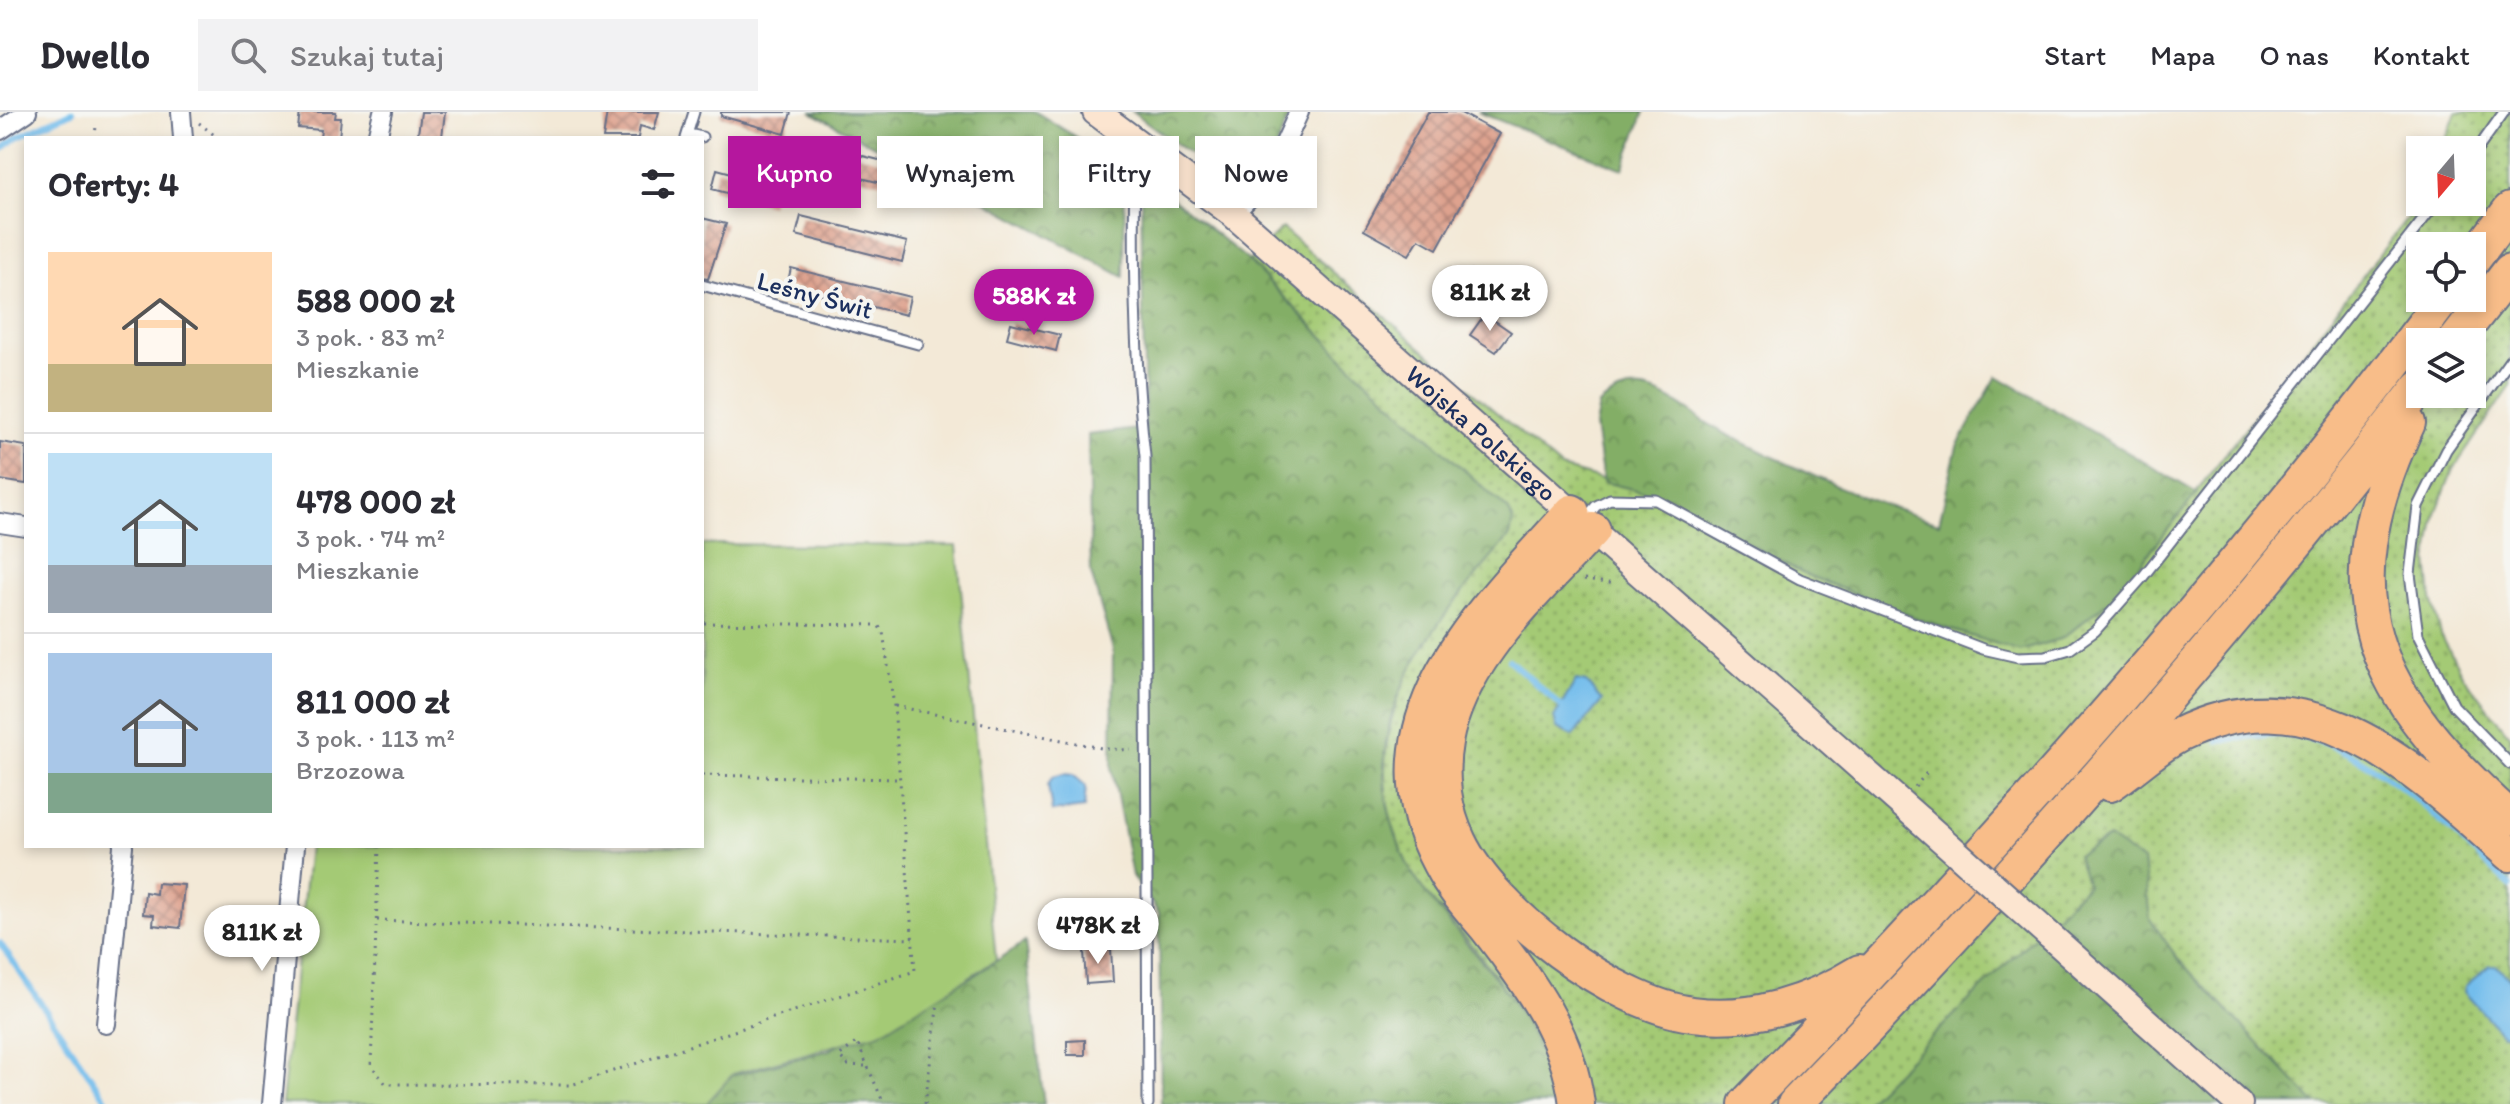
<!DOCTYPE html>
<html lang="pl">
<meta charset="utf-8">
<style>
:root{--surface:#fff;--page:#f2f2f3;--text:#2b2b33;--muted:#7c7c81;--line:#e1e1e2;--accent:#b5179e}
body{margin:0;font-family:Itim,sans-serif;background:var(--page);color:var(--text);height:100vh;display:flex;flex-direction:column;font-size:30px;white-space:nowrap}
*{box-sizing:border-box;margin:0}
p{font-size:26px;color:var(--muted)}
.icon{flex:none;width:44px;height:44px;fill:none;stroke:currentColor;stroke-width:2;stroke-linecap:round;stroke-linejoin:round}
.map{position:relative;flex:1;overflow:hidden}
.details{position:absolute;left:24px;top:24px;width:680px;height:712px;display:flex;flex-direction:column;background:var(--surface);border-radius:0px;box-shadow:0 4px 12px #0003}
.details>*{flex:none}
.banner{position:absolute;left:728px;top:24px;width:760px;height:72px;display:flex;gap:16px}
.needle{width:52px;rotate:199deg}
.fabs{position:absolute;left:2406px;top:24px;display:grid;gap:16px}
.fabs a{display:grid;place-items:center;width:80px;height:80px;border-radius:0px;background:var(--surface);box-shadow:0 4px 12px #0003;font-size:40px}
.price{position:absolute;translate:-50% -68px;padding:0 18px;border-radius:28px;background:#fff;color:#222;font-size:26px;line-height:52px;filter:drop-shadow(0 2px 4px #0008)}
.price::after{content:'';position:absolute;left:50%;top:48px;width:24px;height:18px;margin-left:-12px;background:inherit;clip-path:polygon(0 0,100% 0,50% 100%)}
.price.selected{background:var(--accent);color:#fff}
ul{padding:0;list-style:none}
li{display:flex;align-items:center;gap:24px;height:200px;padding:0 24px}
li+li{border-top:2px solid var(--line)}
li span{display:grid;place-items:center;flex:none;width:224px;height:160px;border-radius:0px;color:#555}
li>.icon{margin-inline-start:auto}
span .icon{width:96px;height:96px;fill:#fffc;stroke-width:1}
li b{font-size:34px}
h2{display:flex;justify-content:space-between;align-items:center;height:96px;padding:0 24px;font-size:34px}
.chip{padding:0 28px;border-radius:0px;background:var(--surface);box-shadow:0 4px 12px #0003;font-size:28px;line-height:72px}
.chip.selected{background:var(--accent);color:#fff}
header{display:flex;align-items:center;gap:48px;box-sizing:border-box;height:112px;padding:0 40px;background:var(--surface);border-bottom:2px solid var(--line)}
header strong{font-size:38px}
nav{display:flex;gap:44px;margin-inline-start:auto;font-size:28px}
.search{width:560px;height:72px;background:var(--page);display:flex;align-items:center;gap:20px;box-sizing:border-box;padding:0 28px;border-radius:0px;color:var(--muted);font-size:30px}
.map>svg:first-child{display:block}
.grass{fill:url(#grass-dots);stroke:#607c6a;stroke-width:2;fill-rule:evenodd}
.forest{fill:url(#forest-crowns);stroke:#4f6e62;stroke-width:2}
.garden{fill:#a4ca75;stroke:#607c6a;stroke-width:2}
.water{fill:#73bdec;stroke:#4776a5;stroke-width:2}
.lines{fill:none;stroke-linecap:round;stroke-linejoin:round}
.stream{stroke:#73bdec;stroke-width:6}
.building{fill:url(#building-cross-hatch)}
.lane-casing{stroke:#677088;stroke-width:13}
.street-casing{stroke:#677088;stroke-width:22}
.secondary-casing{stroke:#677088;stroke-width:30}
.highway-casing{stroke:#677088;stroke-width:38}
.path{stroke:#677088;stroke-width:3;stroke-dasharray:2 6;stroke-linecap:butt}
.lane{stroke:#fff;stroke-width:9}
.street{stroke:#fff;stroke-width:18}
.secondary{stroke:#fce5d0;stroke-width:26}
.highway{stroke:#f8bd89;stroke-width:34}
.secondary-bridge-casing{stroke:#677088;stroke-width:30;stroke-linecap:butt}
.secondary-bridge{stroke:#fce5d0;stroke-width:26}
.labels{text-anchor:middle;stroke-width:8;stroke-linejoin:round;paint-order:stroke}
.street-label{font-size:26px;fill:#1b2f5e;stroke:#f6f6f2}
</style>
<header>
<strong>Dwello</strong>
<div class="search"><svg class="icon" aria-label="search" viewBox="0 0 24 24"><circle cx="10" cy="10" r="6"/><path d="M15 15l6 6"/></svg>Szukaj tutaj</div>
<nav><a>Start</a><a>Mapa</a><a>O nas</a><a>Kontakt</a></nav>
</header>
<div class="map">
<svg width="2510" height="992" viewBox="0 0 2510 992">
<defs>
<pattern id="grass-dots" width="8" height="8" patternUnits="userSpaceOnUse" patternTransform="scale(2)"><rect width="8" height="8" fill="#a4ca75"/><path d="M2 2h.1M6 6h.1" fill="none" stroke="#85a463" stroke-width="1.8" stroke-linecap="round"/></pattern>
<pattern id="forest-crowns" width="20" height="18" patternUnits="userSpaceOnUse" patternTransform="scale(2)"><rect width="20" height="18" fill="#83ae66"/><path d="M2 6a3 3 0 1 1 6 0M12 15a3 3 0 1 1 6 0" fill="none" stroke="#6a8e57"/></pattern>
<pattern id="building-cross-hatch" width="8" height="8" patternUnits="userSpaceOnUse" patternTransform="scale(2)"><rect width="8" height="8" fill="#dea28e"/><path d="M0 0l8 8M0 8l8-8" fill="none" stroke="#b38477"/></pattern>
</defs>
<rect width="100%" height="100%" fill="#f6f6f2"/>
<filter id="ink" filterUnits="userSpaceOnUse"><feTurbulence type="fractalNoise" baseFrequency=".0125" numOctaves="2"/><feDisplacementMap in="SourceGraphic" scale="16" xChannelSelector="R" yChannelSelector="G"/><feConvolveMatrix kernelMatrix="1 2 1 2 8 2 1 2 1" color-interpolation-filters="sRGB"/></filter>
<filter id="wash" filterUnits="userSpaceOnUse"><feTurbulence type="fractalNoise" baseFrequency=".006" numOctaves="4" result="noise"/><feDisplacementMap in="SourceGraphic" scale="32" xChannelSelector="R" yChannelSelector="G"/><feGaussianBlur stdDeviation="1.8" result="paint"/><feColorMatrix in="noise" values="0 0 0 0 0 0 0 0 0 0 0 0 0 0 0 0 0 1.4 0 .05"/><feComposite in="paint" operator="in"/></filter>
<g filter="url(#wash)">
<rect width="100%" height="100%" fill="#f3e9d7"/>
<!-- grass -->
<path class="grass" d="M2456,0h54v274l-57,84 -17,43 -8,48 4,38 9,36 22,41 47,60v368h-956c-11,-69 -54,-126 -99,-178 -12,-14 -26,-27 -36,-42 -13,-18 -21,-39 -27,-61 -33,-119 54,-214 121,-303l-5,-10 -157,-144 -102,-105 33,-33 279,240 100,28 143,78 310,24 306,-396h52v-52h-30zM2420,134h52v52h-52zM2420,230h52v52h-52z"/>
<!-- forest -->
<path class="forest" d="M811,0h225l89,56 -1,109 -206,-112 -10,-1z
M1133,0h158l-15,35 -44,38z
M1478,0h166l-21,57z
M1152,69l97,80 102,105 158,145 4,9 -3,16c-68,79 -151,169 -119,283 7,23 14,46 29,66 55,77 117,118 134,219h-393l-2,-191 -27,-37 -20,-107 1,-119 -22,-77 -3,-138 57,-7 -4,-231z
M1997,264l200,117 -84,105 -50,40 -43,13 -88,-27 -128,-50 -143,-78 -58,-14 -8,-56 4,-21c13,-11 26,-19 44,-16 30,5 55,31 81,44 71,35 139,68 215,90l18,-77z
M2109,726l34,23 7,58 28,40 138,145h-453l224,-219 -10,-30z
M1025,830l19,162h-359l18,-21 126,-33 146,-75z"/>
<!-- garden -->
<path class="garden" d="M702,432l255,2 39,414 -116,73 -147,41 -27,30h-424l27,-258h393z"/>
<!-- water -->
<path class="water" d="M1576,568l10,2 16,19 -29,35 -16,-8 -3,-10z
M1064,662l9,1 13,11 -2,22 -32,4 -4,-27 4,-8z
M2490,853h6l14,15v50l-4,4h-4l-38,-42 1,-6z"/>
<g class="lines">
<!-- stream -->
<path class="stream" d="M0,39l17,-14 55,-25
M1509,548l52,46
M2218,629c20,-2 41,-7 61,-7 89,3 169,96 231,152
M0,831l109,161"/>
</g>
<g id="blocks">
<!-- building -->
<path class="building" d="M300,0h36l-1,6h6l-2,20h-19l1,-8 -23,-2z
M421,0h24l-3,25 -24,-3z
M607,0h52l-5,18 -14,-4 -2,12h-35z
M721,0h70l-6,22 -64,-18z
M1428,0h31l41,22 -63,115 -18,-10 -10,16 -45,-25z
M827,35l60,15 -6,21 -59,-15z
M717,57l59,16 -5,20 -59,-16z
M801,104l106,26 -5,20 -106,-27z
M702,106l24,6 -18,55 -6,-1z
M791,156l119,29 -4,18 -119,-29z
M1472,158l13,7 -14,28 -13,-6z
M1485,202l26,18 -15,20 -26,-17z
M1011,211l49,12 -4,16 -49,-13z
M0,330l26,4v38l-26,-4z
M157,771l27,2 -4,43 -27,-3 1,-10 -11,-1 2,-22 11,2z
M1111,837l2,33 -27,2 -2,-33z
M1085,928v15h-18v-14z"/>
</g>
</g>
<g filter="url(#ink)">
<use href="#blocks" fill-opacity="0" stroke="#677088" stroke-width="2"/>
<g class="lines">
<!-- lane casing -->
<g class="lane-casing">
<path id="lane" d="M688,22l14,3
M686,26l8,-26
M1146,38l-11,15c-2,98 -1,194 10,291l3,648
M2472,45l32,-45
M702,173l216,59
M2510,248l-64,90 -28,56 -8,68 8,61 36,71 56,58
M1583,409l13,-15 14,-7 46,1 144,79 183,70 35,8 28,-1 24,-7 25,-18 47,-53 295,-376"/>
</g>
<!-- street casing -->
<g class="street-casing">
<path id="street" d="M181,0l2,26
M0,18l27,-18
M377,26l6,-26
M1233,102l36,-36 30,-66
M0,411l26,4
M106,912l17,-178
M272,992l23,-258"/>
</g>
<!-- secondary casing -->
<g class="secondary-casing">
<g id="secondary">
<path id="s1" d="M1096,0l137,102 688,607"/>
<path d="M2048,822l191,170"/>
</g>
</g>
<!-- highway casing -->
<g class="highway-casing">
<path id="highway" d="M2472,149l38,-51
M2455,230l55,-71
M2408,311c-84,179 -35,271 102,395
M1572,400c-89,100 -209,208 -132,352 12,24 30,44 47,64 42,54 81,106 90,176
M1593,418c-55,61 -133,127 -148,212 -6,33 -1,70 14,100 34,71 155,162 233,172 59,8 118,-11 168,-42
M2110,672c23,-15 44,-36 69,-49 135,-67 238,36 331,119
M1746,992c248,-256 484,-521 698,-806
M1795,992c221,-228 431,-466 625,-717"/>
</g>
<!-- path -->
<path class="path" d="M199,11l19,15
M95,26l1,-13
M1584,468l31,4
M895,594l211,43 25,1
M702,663l197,4
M1915,675l13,-16
M379,734l-8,219 15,19 185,1 344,-114 -21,-265 -11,-74 -5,-7 -176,-2
M377,808l536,19
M865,954l-17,-1 -9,-9 18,-14 27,62
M925,992l13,-103"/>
<!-- lane -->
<use href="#lane" class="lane"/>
<!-- street -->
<use href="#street" class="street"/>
<!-- secondary -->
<use href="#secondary" class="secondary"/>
<!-- highway -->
<use href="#highway" class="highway"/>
<!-- secondary-bridge casing -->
<g class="secondary-bridge-casing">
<path id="secondary-bridge" d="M1921,709l127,113"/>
</g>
<!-- secondary-bridge -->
<use href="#secondary-bridge" class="secondary-bridge"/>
</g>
</g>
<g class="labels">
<!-- street labels -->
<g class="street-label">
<text transform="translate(815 183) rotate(15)" y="9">Leśny Świt</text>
<text dy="9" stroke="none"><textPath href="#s1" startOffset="502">Wojska Polskiego</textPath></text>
</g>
</g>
</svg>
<div class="fabs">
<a><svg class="needle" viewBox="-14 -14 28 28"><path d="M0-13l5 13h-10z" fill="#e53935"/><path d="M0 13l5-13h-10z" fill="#7c7c81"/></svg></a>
<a><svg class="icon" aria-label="locate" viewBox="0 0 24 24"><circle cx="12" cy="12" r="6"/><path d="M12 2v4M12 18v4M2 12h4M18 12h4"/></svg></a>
<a><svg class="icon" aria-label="layers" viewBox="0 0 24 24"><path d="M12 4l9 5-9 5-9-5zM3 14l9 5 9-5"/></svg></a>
</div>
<b class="price" style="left:1490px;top:221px">811K zł</b>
<b class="price selected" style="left:1034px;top:225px">588K zł</b>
<b class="price" style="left:1098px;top:854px">478K zł</b>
<b class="price" style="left:262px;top:861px">811K zł</b>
<div class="banner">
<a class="chip selected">Kupno</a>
<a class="chip">Wynajem</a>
<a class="chip">Filtry</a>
<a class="chip">Nowe</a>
</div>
<section class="details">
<h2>Oferty: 4<svg class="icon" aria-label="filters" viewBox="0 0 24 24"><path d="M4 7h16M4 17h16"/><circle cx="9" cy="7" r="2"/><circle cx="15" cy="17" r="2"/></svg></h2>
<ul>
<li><span style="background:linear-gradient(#ffd9b3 70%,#c2b280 0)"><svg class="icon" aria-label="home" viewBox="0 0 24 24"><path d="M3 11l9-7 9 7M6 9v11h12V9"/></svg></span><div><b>588 000 zł</b><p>3 pok. · 83 m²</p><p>Mieszkanie</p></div></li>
<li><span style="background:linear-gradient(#bfe0f5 70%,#9aa5b1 0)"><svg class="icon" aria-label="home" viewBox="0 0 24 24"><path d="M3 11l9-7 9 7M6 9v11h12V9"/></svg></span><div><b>478 000 zł</b><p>3 pok. · 74 m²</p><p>Mieszkanie</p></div></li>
<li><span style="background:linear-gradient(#a9c7e8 75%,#7fa58c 0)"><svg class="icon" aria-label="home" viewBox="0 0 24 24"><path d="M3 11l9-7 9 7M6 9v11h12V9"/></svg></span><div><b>811 000 zł</b><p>3 pok. · 113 m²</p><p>Brzozowa</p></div></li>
</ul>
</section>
</div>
